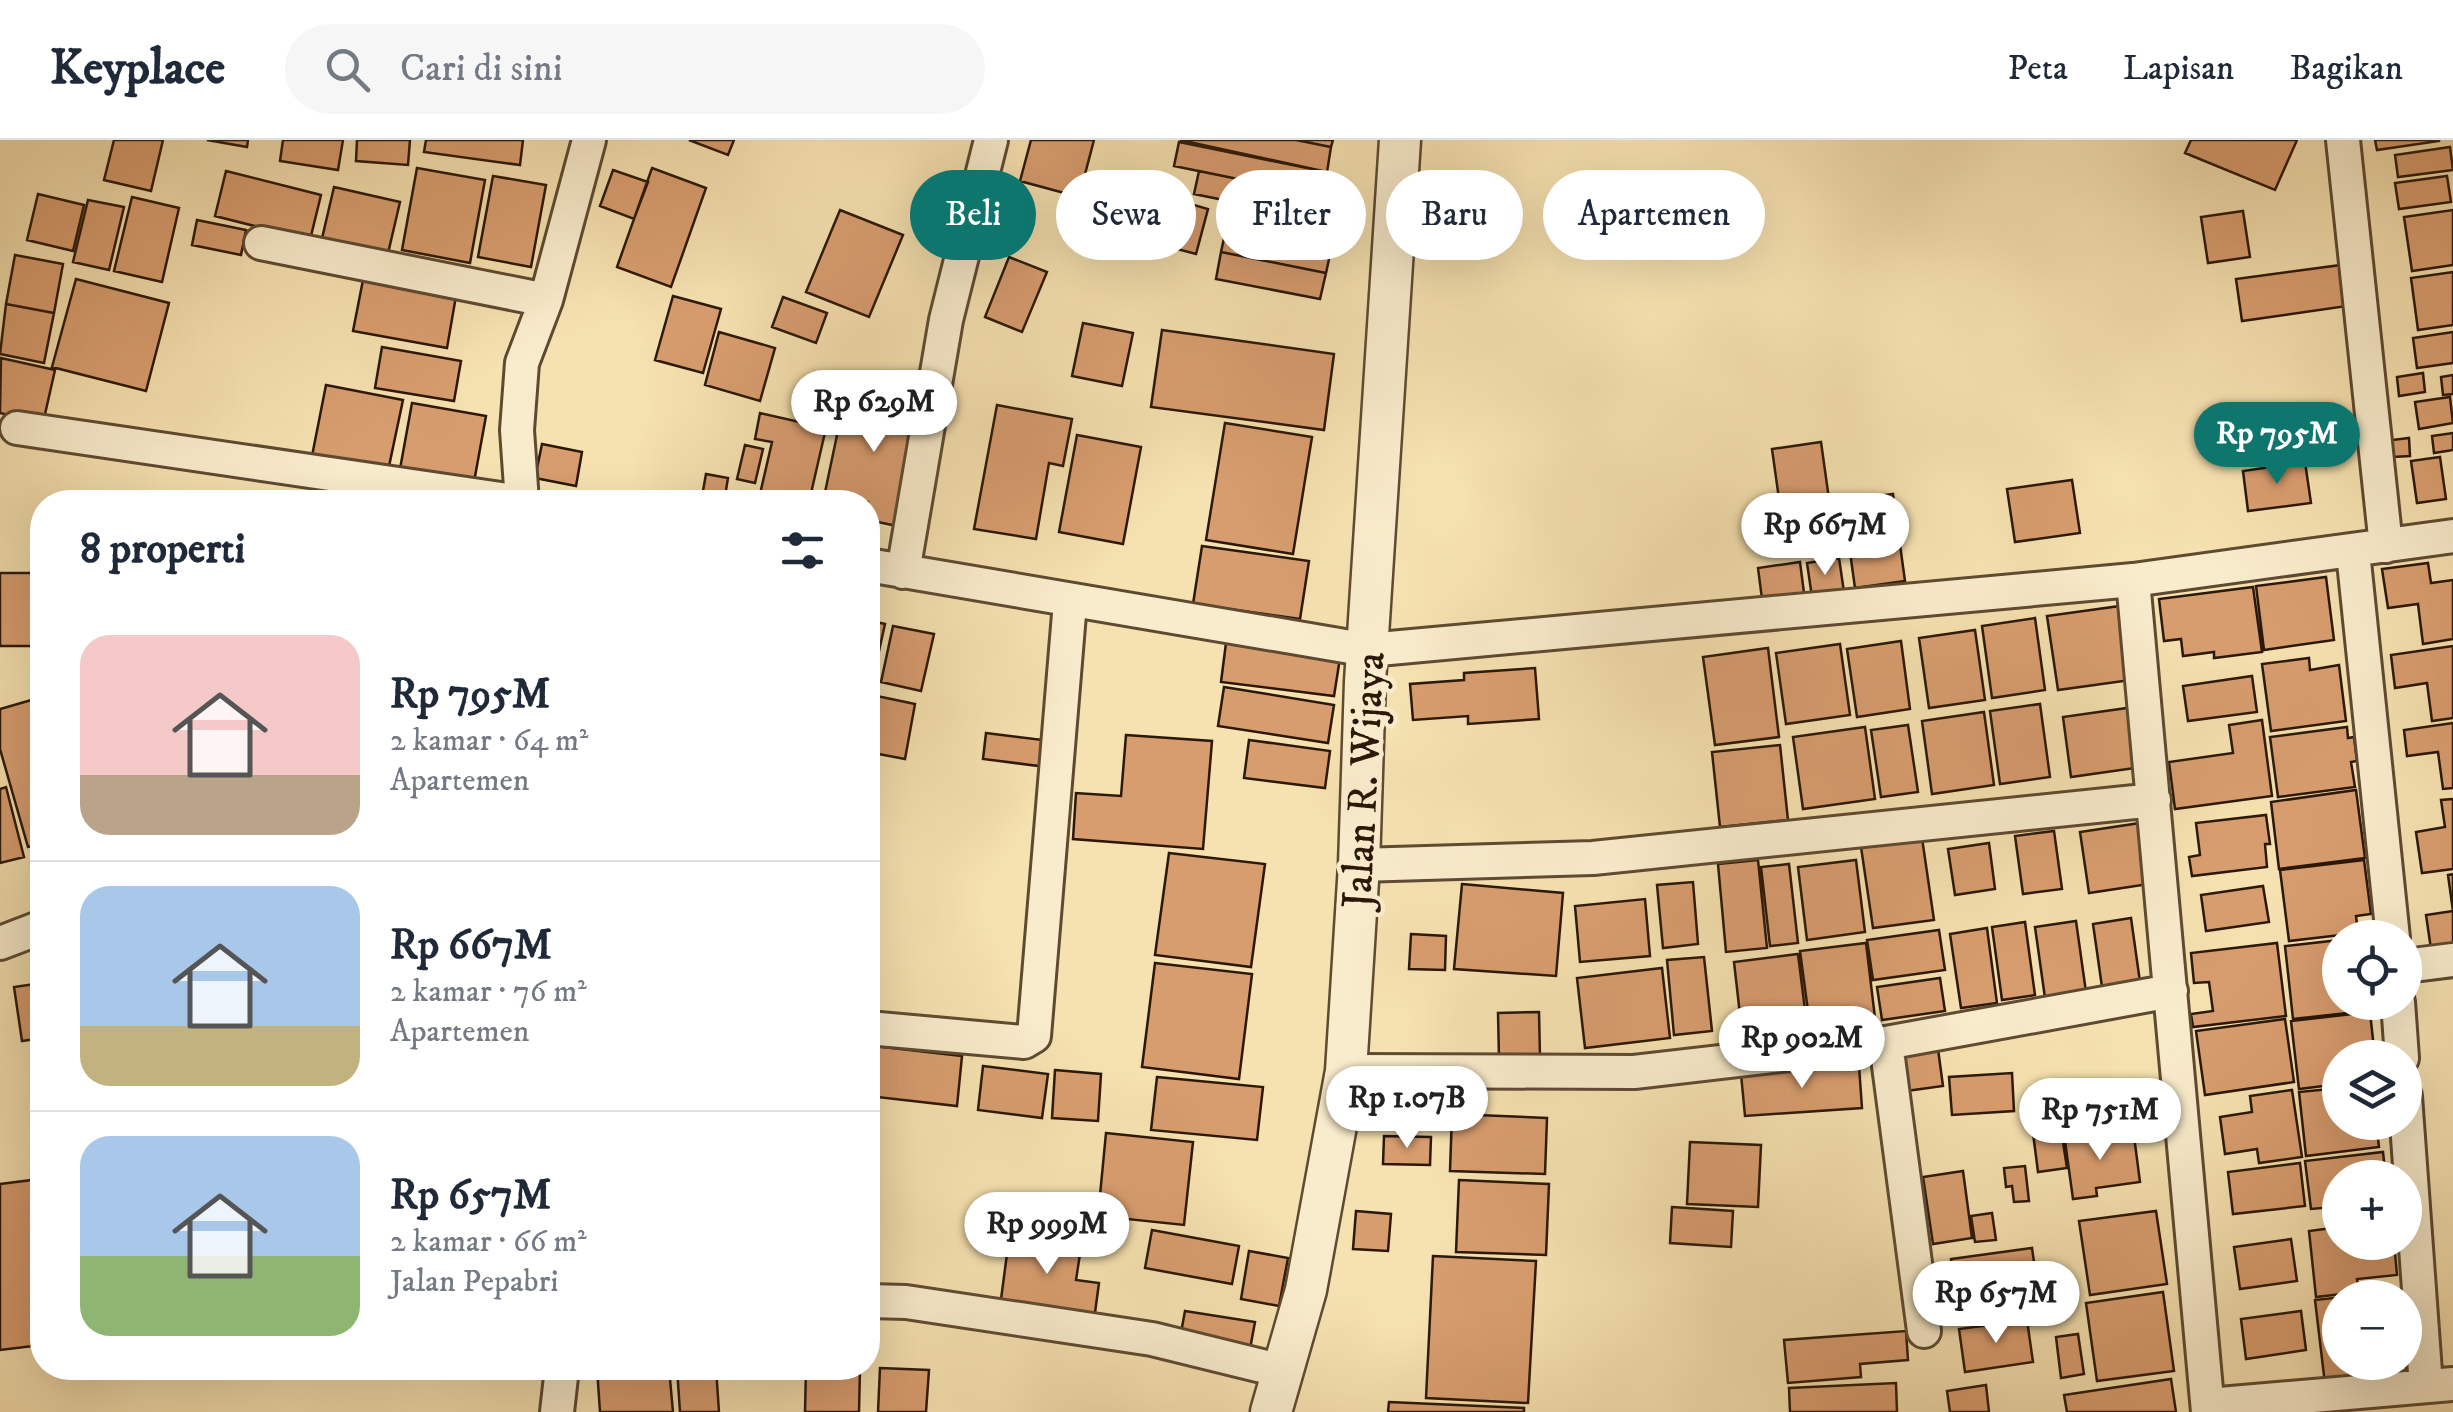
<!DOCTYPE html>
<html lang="id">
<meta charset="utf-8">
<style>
:root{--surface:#fff;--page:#f6f6f7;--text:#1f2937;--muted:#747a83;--line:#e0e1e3;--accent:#0f766e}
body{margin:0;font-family:"IM FELL DW Pica",serif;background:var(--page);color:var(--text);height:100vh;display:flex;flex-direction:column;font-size:38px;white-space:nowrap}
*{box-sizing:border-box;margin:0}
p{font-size:32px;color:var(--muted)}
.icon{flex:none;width:55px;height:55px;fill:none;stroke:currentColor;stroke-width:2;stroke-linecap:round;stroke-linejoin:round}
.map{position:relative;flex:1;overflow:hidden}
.drawer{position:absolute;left:30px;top:350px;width:850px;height:890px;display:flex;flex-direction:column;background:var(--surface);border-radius:40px;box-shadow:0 10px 40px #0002}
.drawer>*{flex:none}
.top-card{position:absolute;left:910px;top:30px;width:950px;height:90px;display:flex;gap:20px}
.buttons{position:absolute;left:2322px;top:780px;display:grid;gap:20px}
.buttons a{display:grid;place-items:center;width:100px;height:100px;border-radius:50%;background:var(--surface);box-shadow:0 10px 40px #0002;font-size:50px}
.price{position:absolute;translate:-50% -85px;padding:0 22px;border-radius:35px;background:#fff;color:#222;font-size:32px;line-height:65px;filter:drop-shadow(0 2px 5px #0008)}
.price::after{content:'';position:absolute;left:50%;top:60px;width:30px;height:22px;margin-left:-15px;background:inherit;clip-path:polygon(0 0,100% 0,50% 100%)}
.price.active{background:var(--accent);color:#fff}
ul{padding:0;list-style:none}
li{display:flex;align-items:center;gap:30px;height:250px;padding:0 50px}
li+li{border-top:2px solid var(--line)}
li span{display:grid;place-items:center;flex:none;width:280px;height:200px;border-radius:30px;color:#555}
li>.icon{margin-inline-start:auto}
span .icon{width:120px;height:120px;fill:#fffc;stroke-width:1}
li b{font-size:42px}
h2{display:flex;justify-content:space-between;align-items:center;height:120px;padding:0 50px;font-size:42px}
.chip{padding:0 35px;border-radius:45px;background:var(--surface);box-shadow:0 10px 40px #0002;font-size:35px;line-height:90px}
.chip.active{background:var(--accent);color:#fff}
header{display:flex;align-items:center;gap:60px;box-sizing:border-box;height:140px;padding:0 50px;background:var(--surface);border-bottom:2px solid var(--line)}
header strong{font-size:48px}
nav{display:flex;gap:55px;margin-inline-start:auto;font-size:35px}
.search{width:700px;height:90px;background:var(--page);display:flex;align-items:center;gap:25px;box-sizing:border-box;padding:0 35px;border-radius:55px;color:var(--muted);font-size:38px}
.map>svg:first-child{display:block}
.building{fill:#d89d6f;stroke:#2b1808;stroke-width:2.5}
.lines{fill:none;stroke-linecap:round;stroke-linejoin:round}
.minor-casing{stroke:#5e4a32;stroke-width:38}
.tertiary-casing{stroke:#5e4a32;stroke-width:45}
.minor{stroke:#f9eccc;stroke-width:32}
.tertiary{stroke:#f9eccc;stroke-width:40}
.labels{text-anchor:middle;stroke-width:9;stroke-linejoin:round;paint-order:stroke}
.street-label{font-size:42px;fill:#2b1808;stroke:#f9eccc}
</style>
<header>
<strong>Keyplace</strong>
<div class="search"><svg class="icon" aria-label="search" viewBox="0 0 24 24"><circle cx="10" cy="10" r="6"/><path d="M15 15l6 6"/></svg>Cari di sini</div>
<nav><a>Peta</a><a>Lapisan</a><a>Bagikan</a></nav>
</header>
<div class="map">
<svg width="2453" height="1272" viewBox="0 0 2453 1272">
<rect width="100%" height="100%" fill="#f6e1b0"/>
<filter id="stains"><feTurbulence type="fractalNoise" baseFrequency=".002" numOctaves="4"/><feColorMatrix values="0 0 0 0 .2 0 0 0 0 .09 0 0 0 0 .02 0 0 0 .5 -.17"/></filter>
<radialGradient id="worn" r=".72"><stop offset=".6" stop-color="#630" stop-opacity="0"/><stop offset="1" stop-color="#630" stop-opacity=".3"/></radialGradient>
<!-- building -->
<path class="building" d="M114,0h49l-12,51 -47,-11z
M207,0h41l-1,7z
M283,0h60l-5,30 -58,-9z
M357,0h53l-2,25 -52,-4z
M426,0h97l-3,25 -96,-13z
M689,0h45l-6,15z
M1031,0h63l-15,57 -59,-16z
M1180,0h116l35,7 -4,25z
M1296,0h37l-2,7z
M2191,0h106l-22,50 -90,-37z
M2375,0h64v1l-62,9z
M1179,2l148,30 -6,24 -147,-30z
M2450,7l3,23 -55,7 -3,-22z
M417,28l68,12 -15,83 -68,-13z
M652,28l54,20 -35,99 -54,-20z
M613,30l35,12 -14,37 -34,-13z
M226,31l95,24 -11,45 -95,-24z
M1199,31l122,25 -4,23 -123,-25z
M493,36l53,9 -15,82 -53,-10z
M2447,36l4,26 -52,7 -4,-26z
M334,47l66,15 -14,60 -66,-15z
M1142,50l66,19 -12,45 -68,-18z
M38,54l46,11 -11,46 -46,-11z
M132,57l47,11 -17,74 -48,-11z
M88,60l36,7 -15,63 -36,-8z
M1230,67l105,20 -4,23 -105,-21z
M840,70l63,25 -34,82 -63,-25z
M2453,70v55l-41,6 -8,-54z
M2243,71l7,46 -42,6 -7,-46z
M197,80l49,10 -5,25 -49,-10z
M1226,89l105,21 -5,23 -105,-21z
M1221,112l105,21 -6,26 -104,-20z
M15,115l48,9 -9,49 -48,-9z
M1009,117l38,15 -25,60 -37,-15z
M2341,125l6,41 -105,15 -6,-42z
M2453,132v53l-35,5 -7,-52z
M76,139l93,24 -23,88 -94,-24z
M363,140l93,16 -9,52 -94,-17z
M673,156l48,13 -18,64 -48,-13z
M783,157l44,16 -11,30 -44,-16z
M6,164l48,9 -10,50 -44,-9z
M1083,183l50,10 -11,53 -50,-10z
M1162,190l172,24 -10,76 -173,-23z
M719,192l56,16 -15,53 -55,-16z
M2453,192v31l-36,5 -4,-30z
M382,207l79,14 -7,40 -79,-13z
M1,218l54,12 -12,53 -43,-10z
M2423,233l2,19 -26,4 -2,-19z
M2453,235v19l-10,1 -2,-18z
M326,245l77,15 -15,71 -76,-15z
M846,252l77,15 -26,119 -29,-6v-18h-45z
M2450,257l3,26 -34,6 -4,-27z
M412,263l74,13 -12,66 -74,-13z
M997,265l75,14 -9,47 -14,-3 -13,76 -62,-10z
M760,273l66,15 -17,74 -49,-8 12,-52 -17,-3z
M1225,283l87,14 -19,117 -87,-14z
M2453,293v17l-19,3 -2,-17z
M1077,295l64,12 -18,97 -64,-12z
M2409,298l1,18 -17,1 -1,-17z
M1821,302l15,107 -49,7 -15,-107z
M542,304l40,8 -6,34 -41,-8z
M745,305l18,4 -8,34 -18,-4z
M2440,317l6,42 -29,4 -6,-42z
M2305,322l6,41 -63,8 -5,-40z
M706,334l22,4 -4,24h-23z
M2072,340l8,53 -65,9 -8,-53z
M1893,354l12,87 -50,7 -12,-87z
M1202,406l107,15 -9,58 -107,-15z
M1839,418l5,34 -32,5 -5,-34z
M1800,422l4,31 -42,6 -4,-31z
M2428,423l3,20 22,-3v59l-30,5 -5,-40 -30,4 -6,-39z
M0,433h42v46h-7v27h-35z
M2326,437l8,63 -70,10 -8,-64z
M2253,447l9,65 -48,6v-6l-31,4 -2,-17 -17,2 -5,-42z
M2120,466l11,74 -73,10 -11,-74z
M2035,478l10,72 -53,8 -10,-72z
M868,480l17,4 -17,77z
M893,486l41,8 -13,57 -40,-9z
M1975,490l10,70 -56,8 -10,-70z
M1901,501l9,68 -53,8 -10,-68z
M1226,503l114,15 -6,38 -113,-14z
M1840,504l10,71 -64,9 -10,-71z
M2453,506v72l-21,3 -5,-38 -32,5 -4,-33z
M1768,508l11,89 -64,8 -12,-88z
M2309,518l1,12 29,-5 7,56 -75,10 -9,-67z
M1535,528l4,51 -71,5v-8l-55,4 -3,-36 54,-4v-7z
M2252,536l5,36 -69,9 -5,-35z
M1224,547l110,18 -6,38 -110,-17z
M872,555l43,9 -10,55 -37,-7z
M42,557v146l-14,4 -28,-98v-40z
M2040,564l10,73 -50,7 -10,-73z
M2134,567l8,60 -71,10 -8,-60z
M1984,572l10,73 -62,9 -10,-73z
M2262,580l10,76 -97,13 -6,-47 64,-9 -4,-28z
M2453,583v65l-10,1 -5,-37 -31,4 -3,-26z
M1908,585l10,67 -37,5 -10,-67z
M1865,587l10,72 -72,10 -10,-72z
M2347,587l1,11 6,-1 3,24 -6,1 4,25 -77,10 -8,-60z
M986,593l57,7 -4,26 -56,-7z
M1126,595l86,6 -9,108 -130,-10 3,-46 45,3z
M1249,600l81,11 -5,37 -81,-10z
M1780,605l8,75 -68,7 -8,-75z
M6,647l18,70 -24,6v-74z
M2356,650l9,68 -86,11 -8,-67z
M2453,659v70l-31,4 -6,-41 29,-5 -4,-27z
M2266,675l4,29h-5l2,23 -75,9 -3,-19 11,-2 -4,-32z
M2140,683l9,61 -60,9 -9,-61z
M2054,691l8,58 -39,5 -8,-58z
M1922,698l12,82 -61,8 -12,-81z
M1989,703l6,46 -40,6 -7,-46z
M1169,713l96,11 -14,103 -96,-12z
M1758,720l9,88 -41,4 -8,-88z
M1856,720l9,72 -58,8 -9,-73z
M2364,720l7,54 -15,2 2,17 -69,8 -9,-71z
M1789,724l9,79 -28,3 -9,-79z
M2453,734v71l-22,4 -5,-34 27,-4 -5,-36z
M1693,742l5,62 -35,4 -6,-63z
M1462,744l101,9 -7,83 -102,-7z
M2263,746l6,36 -63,9 -5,-36z
M1645,759l5,57 -70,6 -5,-56z
M2131,778l9,64 -38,5 -9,-63z
M2076,781l10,71 -41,6 -10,-71z
M2025,782l10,73 -33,5 -10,-73z
M1987,788l10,75 -36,5 -11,-74z
M1939,790l6,40 -72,10 -6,-40z
M1411,794l35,2 -1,34 -36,-1z
M2340,800v62h43l1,7 -91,10 -8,-73z
M1866,803l9,75 -65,8 -10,-75z
M2277,803l9,73 -93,11 -2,-13 22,-3 -4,-29 -15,1 -3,-30z
M1798,814l10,80 -65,7 -9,-79z
M1704,817l8,74 -38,4 -7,-75z
M1155,823l97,11 -13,105 -97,-12z
M1662,828l8,70 -85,10 -8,-70z
M1940,838l5,33 -63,9 -5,-33z
M42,843v55l-20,3 -8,-54z
M1539,872l1,45 -41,1 -1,-45z
M2370,872l5,46h-35v26l-41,5 -8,-68z
M2285,879l9,63 -89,13 -9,-64z
M874,906l88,10 -5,50 -89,-10z
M1938,909l5,37 -37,5 -5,-37z
M983,926l65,8 -6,44 -64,-8z
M1859,926l3,42 -117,8 -4,-42z
M1055,930l46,4 -3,47 -46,-3z
M2012,933l2,38 -62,4 -3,-38z
M1157,937l106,10 -6,53 -106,-10z
M2340,948v34h36l3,25 -73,9 -7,-64z
M2292,950l10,67 -43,6 -2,-14 -32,5 -5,-37 32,-5 -2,-16z
M1452,974l95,4 -2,56 -95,-3z
M2061,989l6,39 -29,4 -5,-39z
M2087,991l2,11 45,-6 6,46 -44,6 1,8 -24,3 -9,-65z
M1106,993l87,9 -9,83 -86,-9z
M1384,996l47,1 -1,28 -47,-1z
M1690,1002l71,3 -3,62 -71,-3z
M2383,1012l3,26h-46v47l-5,1 -2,-19 -22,2 -6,-48z
M2300,1023l5,43 -72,8 -5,-42z
M2025,1026l4,35 -15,1 -2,-16 -6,1 -2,-19z
M1963,1031l9,67 -39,6 -10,-67z
M40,1039l2,166 -42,5v-166z
M1459,1040l90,4 -3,71 -90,-3z
M1672,1067l61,4 -2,36 -61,-4z
M1356,1071l35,3 -3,37 -35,-2z
M2156,1071l11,73 -77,11 -11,-74z
M1992,1073l4,27 -21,2 -4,-26z
M2340,1087v15h54l3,33 -40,4 2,13 -43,5 -7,-66z
M1152,1090l87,16 -7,38 -87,-16z
M1010,1091l72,10 -6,39 23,3 -5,37 -94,-13z
M2291,1099l6,42 -57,8 -6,-42z
M2032,1108l6,42 -81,11 -6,-42z
M1249,1111l39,7 -9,48 -38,-7z
M1433,1116l103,5 -8,142 -102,-5z
M2397,1151l1,7h-58v64h65v-3l2,15 -82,10 -10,-84z
M2038,1152l3,20 -53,8 -3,-21z
M2163,1152l11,79 -77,10 -11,-78z
M1185,1171l70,11 -5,27 -70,-11z
M2301,1171l5,39 -60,9 -5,-40z
M2027,1180l6,42 -68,10 -6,-43z
M1906,1191l2,29 -48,4 1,13 -73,6 -4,-43z
M2078,1194l6,40 -23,4 -5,-41z
M597,1228h72l4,44h-73z
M677,1228h39l3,44h-39z
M806,1228h54l-1,44h-54z
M880,1228l49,2 -3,42h-48z
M2171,1239l5,33h-109l-3,-17z
M1896,1243l1,29h-107l-1,-24z
M1986,1245l3,27h-39l-3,-21z
M1389,1262l135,6v4h-136z"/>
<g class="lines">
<!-- minor casing -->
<g class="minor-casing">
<path id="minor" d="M2343,0l43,406
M261,103l285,57
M17,288l504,74
M522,362l-5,-72 5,-67 24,-63 43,-160
M2353,412l40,386
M868,425l500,85 765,-70 320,-44
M903,432l43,-252 45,-180
M2133,440l75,832
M1359,725l234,-7 561,-58
M0,803l42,-16
M2405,826l48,-6
M2398,862l4,56
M868,888l156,14 10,-6 36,-434
M1886,903l38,288
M1346,931l288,1 252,-29 285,-52
M2405,956l21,290
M868,1161l38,1 246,37 130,32
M2208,1265l245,-21
M557,1272l5,-44"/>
</g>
<!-- tertiary casing -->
<g class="tertiary-casing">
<path id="tertiary" d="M1271,1272l35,-122 40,-219 13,-206 6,-183 35,-542"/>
</g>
<!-- minor -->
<use href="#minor" class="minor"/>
<!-- tertiary -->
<use href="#tertiary" class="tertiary"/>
</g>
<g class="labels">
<!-- street labels -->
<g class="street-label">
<text transform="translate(1362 640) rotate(-87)" y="15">Jalan R. Wijaya</text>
</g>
</g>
<rect width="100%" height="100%" filter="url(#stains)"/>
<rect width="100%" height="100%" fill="url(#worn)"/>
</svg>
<div class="buttons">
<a><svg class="icon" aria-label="locate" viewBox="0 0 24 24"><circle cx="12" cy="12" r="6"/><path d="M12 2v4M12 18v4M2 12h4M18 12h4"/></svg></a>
<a><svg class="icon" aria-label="layers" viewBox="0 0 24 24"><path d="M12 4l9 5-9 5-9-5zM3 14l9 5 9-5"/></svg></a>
<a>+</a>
<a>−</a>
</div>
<b class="price" style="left:874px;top:315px">Rp 629M</b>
<b class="price active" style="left:2277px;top:347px">Rp 795M</b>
<b class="price" style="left:1825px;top:438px">Rp 667M</b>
<b class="price" style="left:1802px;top:951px">Rp 902M</b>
<b class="price" style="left:1407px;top:1011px">Rp 1.07B</b>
<b class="price" style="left:2100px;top:1023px">Rp 751M</b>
<b class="price" style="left:1047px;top:1137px">Rp 999M</b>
<b class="price" style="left:1996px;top:1206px">Rp 657M</b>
<div class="top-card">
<a class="chip active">Beli</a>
<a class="chip">Sewa</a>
<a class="chip">Filter</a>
<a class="chip">Baru</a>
<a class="chip">Apartemen</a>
</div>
<section class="drawer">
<h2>8 properti<svg class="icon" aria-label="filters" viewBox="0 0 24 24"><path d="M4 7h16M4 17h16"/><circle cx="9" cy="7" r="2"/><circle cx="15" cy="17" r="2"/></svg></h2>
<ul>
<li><span style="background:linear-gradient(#f6c9c9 70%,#b9a48a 0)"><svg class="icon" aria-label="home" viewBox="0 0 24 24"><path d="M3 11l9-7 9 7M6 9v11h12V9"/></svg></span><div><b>Rp 795M</b><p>2 kamar · 64 m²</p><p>Apartemen</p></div></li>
<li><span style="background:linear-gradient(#a9c7e8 70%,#c2b280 0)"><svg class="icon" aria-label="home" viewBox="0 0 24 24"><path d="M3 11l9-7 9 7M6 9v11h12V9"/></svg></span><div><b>Rp 667M</b><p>2 kamar · 76 m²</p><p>Apartemen</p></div></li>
<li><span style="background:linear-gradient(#a9c7e8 60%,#8fb573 0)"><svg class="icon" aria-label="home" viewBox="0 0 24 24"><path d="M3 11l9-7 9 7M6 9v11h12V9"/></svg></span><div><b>Rp 657M</b><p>2 kamar · 66 m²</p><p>Jalan Pepabri</p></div></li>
</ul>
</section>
</div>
